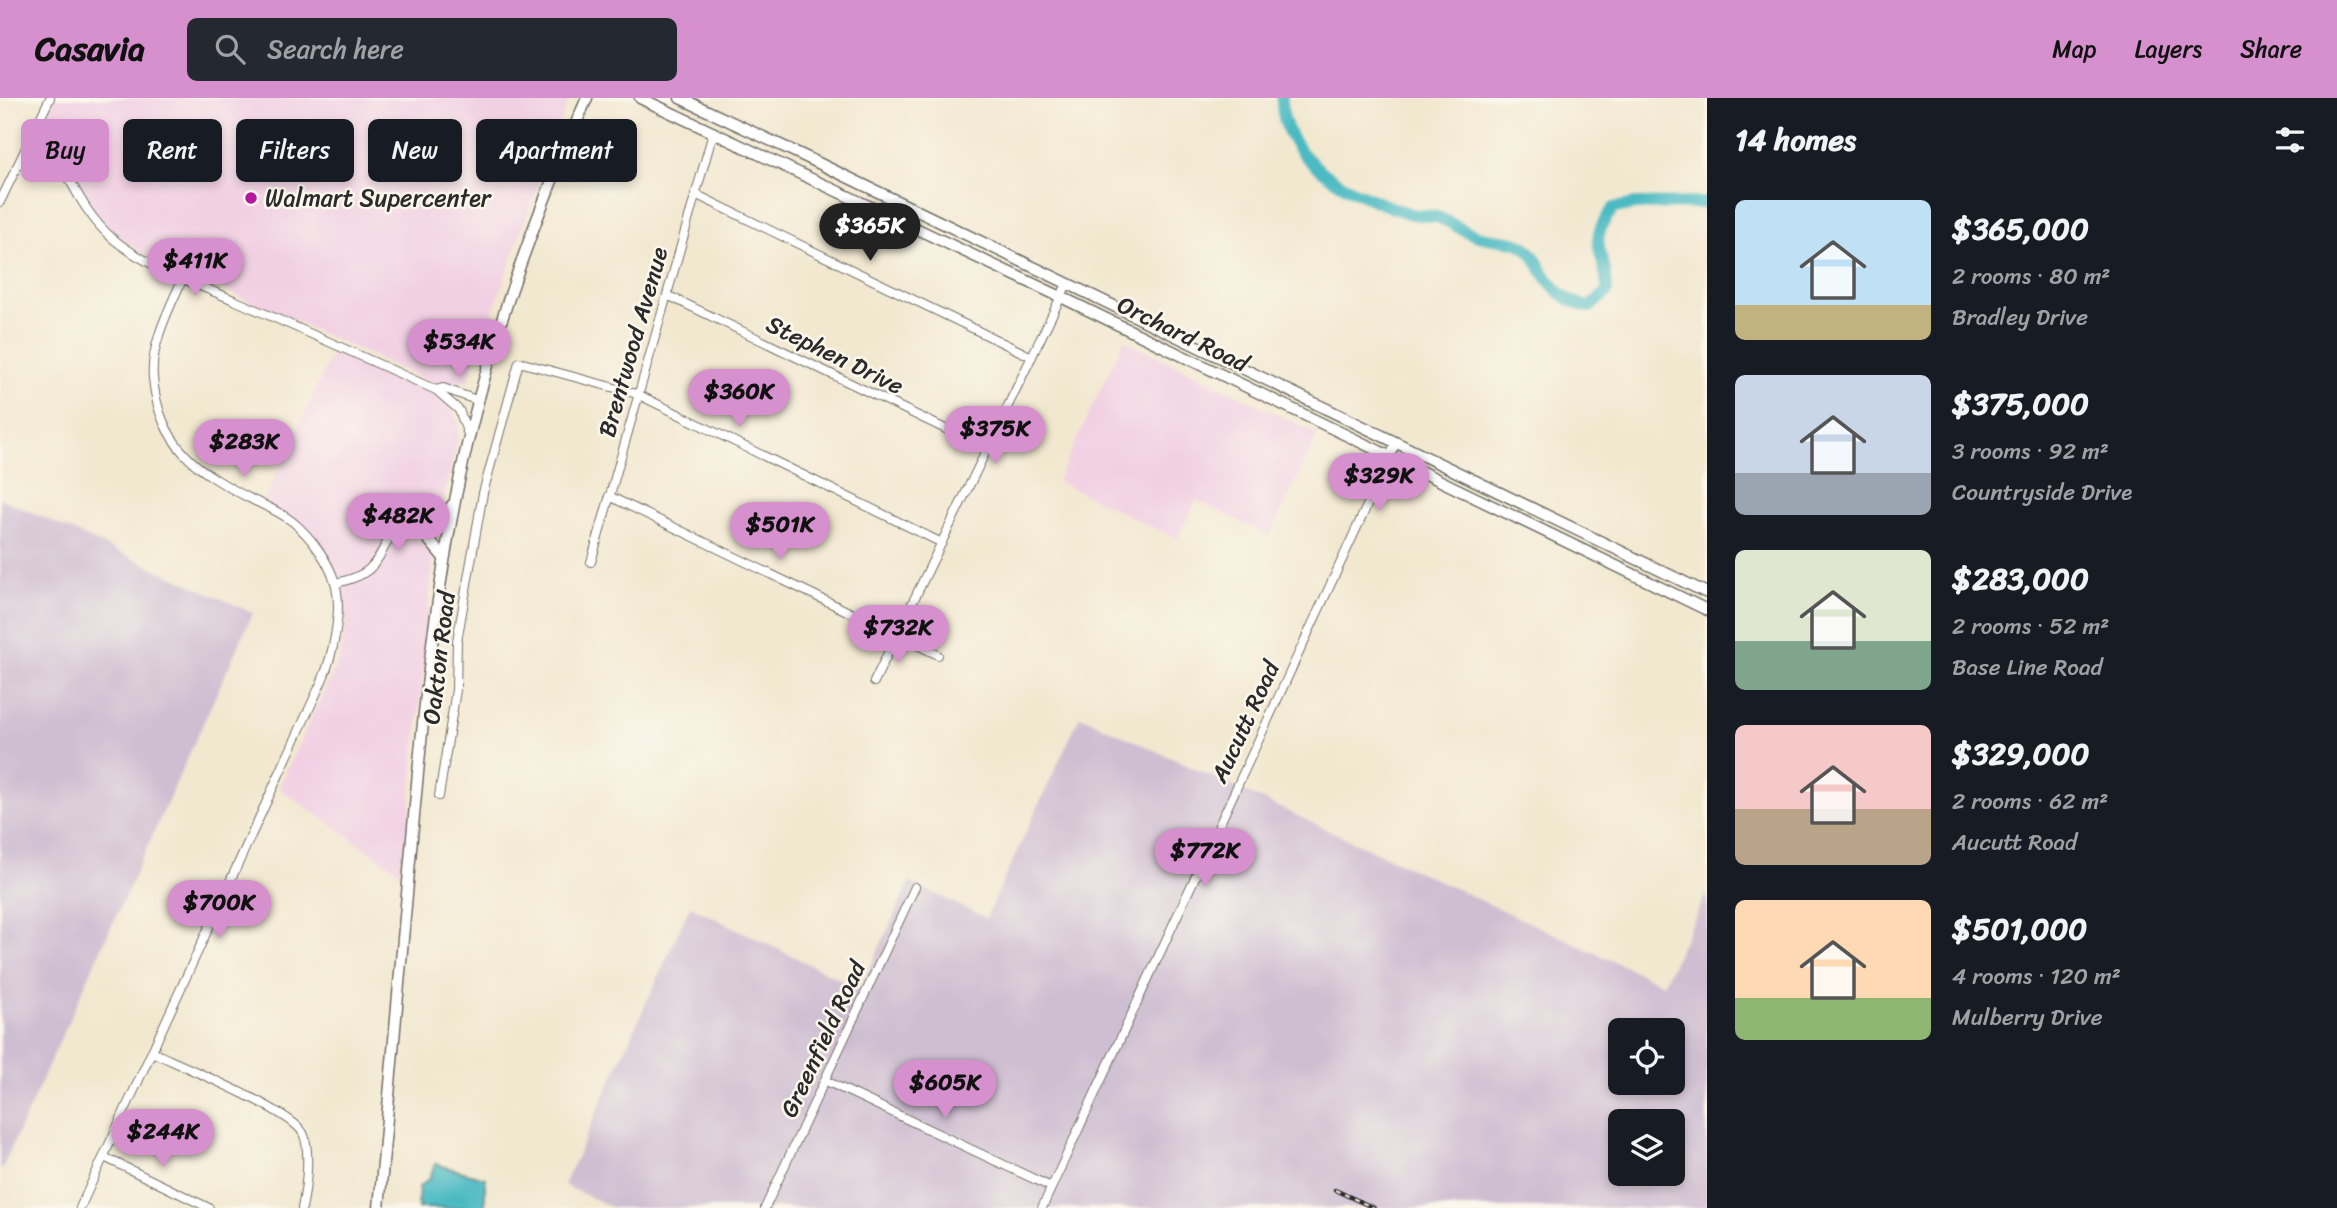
<!DOCTYPE html>
<meta charset="utf-8">
<style>
:root{--surface:#171b24;--page:#242831;--text:#f1f3f6;--muted:#9ea1a6;--accent:#d690ce}
body{margin:0;font-family:Sriracha,sans-serif;background:var(--page);color:var(--text);height:100vh;display:flex;flex-direction:column;font-size:26px;white-space:nowrap}
*{box-sizing:border-box;margin:0}
p{font-size:23px;color:var(--muted)}
.icon{flex:none;width:38px;height:38px;fill:none;stroke:currentColor;stroke-width:2;stroke-linecap:round;stroke-linejoin:round}
.map{position:relative;flex:1;overflow:hidden}
.details{display:flex;flex-direction:column;background:var(--surface);width:630px}
.details>*{flex:none}
.banner{position:absolute;left:21px;top:21px;width:665px;height:63px;display:flex;gap:14px}
.buttons{position:absolute;left:1608px;top:920px;display:grid;gap:14px}
.buttons a{display:grid;place-items:center;width:77px;height:77px;border-radius:10px;background:var(--surface);box-shadow:0 4px 10px #0003;font-size:35px}
.price{position:absolute;translate:-50% -60px;padding:0 16px;border-radius:24px;background:var(--accent);color:#111;font-size:23px;line-height:46px;filter:drop-shadow(0 2px 4px #0008)}
.price::after{content:'';position:absolute;left:50%;top:42px;width:21px;height:16px;margin-left:-10px;background:inherit;clip-path:polygon(0 0,100% 0,50% 100%)}
.price.current{background:#222;color:#fff}
ul{padding:0;list-style:none}
li{display:flex;align-items:center;gap:21px;height:175px;padding:0 28px}
li span{display:grid;place-items:center;flex:none;width:196px;height:140px;border-radius:10px;color:#555}
li>.icon{margin-inline-start:auto}
span .icon{width:84px;height:84px;fill:#fffc;stroke-width:1}
li b{font-size:30px}
h2{display:flex;justify-content:space-between;align-items:center;height:84px;padding:0 28px;font-size:30px}
.chip{padding:0 24px;border-radius:10px;background:var(--surface);box-shadow:0 4px 10px #0003;font-size:24px;line-height:63px}
.chip.current{background:var(--accent);color:#111}
header{display:flex;align-items:center;gap:42px;box-sizing:border-box;height:98px;padding:0 35px;background:var(--accent);color:#111}
header strong{font-size:33px}
nav{display:flex;gap:38px;margin-inline-start:auto;font-size:24px}
.search{width:490px;height:63px;background:var(--page);display:flex;align-items:center;gap:18px;box-sizing:border-box;padding:0 24px;border-radius:10px;color:var(--muted);font-size:26px}
main{display:flex;flex:1;min-height:0}
.map>svg:first-child{display:block}
.built{fill:#f1d0e3}
.industrial{fill:#cebed1;fill-rule:evenodd}
.water{fill:#4cbac2;stroke:#3c7276;stroke-width:2}
.lines{fill:none;stroke-linecap:round;stroke-linejoin:round}
.river{stroke:#4cbac2;stroke-width:12}
.minor-casing{stroke:#716d65;stroke-width:10}
.major-casing{stroke:#716d65;stroke-width:13}
.minor{stroke:#fff;stroke-width:8}
.major{stroke:#fff;stroke-width:10}
.rail-casing{stroke:#2b2b2b;stroke-width:4.5}
.rail{stroke:#fbf7ec;stroke-width:2;stroke-dasharray:5;stroke-linecap:butt}
.poi-dot{fill:#b5179e;stroke:#fbf7ec;stroke-width:2.5}
.labels{text-anchor:middle;stroke-width:5;stroke-linejoin:round;paint-order:stroke}
.poi-label{font-size:24px;fill:#2b2b2b;stroke:#fbf7ec;text-anchor:start}
.street-label{font-size:24px;fill:#2b2b2b;stroke:#fbf7ec}
</style>
<header>
<strong>Casavia</strong>
<div class="search"><svg class="icon" aria-label="search" viewBox="0 0 24 24"><circle cx="10" cy="10" r="6"/><path d="M15 15l6 6"/></svg>Search here</div>
<nav><a>Map</a><a>Layers</a><a>Share</a></nav>
</header>
<main>
<div class="map">
<svg width="1707" height="1110" viewBox="0 0 1707 1110">
<rect width="100%" height="100%" fill="#fbf7ec"/>
<filter id="ink" filterUnits="userSpaceOnUse"><feTurbulence type="fractalNoise" baseFrequency=".0143" numOctaves="2"/><feDisplacementMap in="SourceGraphic" scale="14" xChannelSelector="R" yChannelSelector="G"/><feConvolveMatrix kernelMatrix="1 2 1 2 8 2 1 2 1" color-interpolation-filters="sRGB"/></filter>
<filter id="wash" filterUnits="userSpaceOnUse"><feTurbulence type="fractalNoise" baseFrequency=".00686" numOctaves="4" result="noise"/><feDisplacementMap in="SourceGraphic" scale="28" xChannelSelector="R" yChannelSelector="G"/><feGaussianBlur stdDeviation="1.57" result="paint"/><feColorMatrix in="noise" values="0 0 0 0 0 0 0 0 0 0 0 0 0 0 0 0 0 1.4 0 .05"/><feComposite in="paint" operator="in"/></filter>
<g filter="url(#wash)">
<rect width="100%" height="100%" fill="#f2e8d0"/>
<!-- built -->
<path class="built" d="M55,0h514l-101,283 -33,3 -291,-130 -21,-14 -28,-27 -25,-44 -29,-41z
M1124,242l194,94 -48,102 -74,-36 -19,39 -120,-58z
M335,249l99,48 17,13 7,13v17l-18,77 -24,24 12,8 5,14 -29,314 -126,-87 62,-131 5,-33 -4,-31 -24,-49 -53,-43z"/>
<!-- industrial -->
<path class="industrial" d="M0,400l253,115 -253,560z
M1080,618l583,268 44,-92v316h-1094l-49,-23 126,-279 170,83 50,-107 76,36zM1620,933h53v52h-53zM1620,1024h53v52h-53z"/>
<!-- water -->
<path class="water" d="M435,1066l50,14v30h-67l1,-21 10,-8z"/>
<g class="lines">
<!-- river -->
<path class="river" d="M1282,0c-2,66 76,99 129,116 8,2 17,1 26,3 13,4 25,14 38,18 15,6 34,3 47,10 12,7 15,18 22,29 12,18 25,29 46,33l17,-15c2,-38 -25,-48 7,-84l22,-4 71,-1"/>
</g>
</g>
<g filter="url(#ink)">
<g class="lines">
<!-- minor casing -->
<g class="minor-casing">
<path id="minor" d="M36,30c30,34 41,80 76,110 35,29 82,45 124,63 67,29 134,59 200,89l23,20 10,27
M695,96l337,163
M0,104l50,-104
M667,197l320,154
M436,292l7,-2 36,13
M609,398l329,159
M591,464l122,-429
M335,485c41,-8 41,-22 59,-54l29,4
M874,584l193,-398
M439,698l17,-106 1,-49 26,-148 36,-131 118,32 305,149
M152,954c28,13 140,59 151,81 8,16 3,57 -1,75
M826,983l225,106
M104,1059l105,51
M80,1110l242,-527c11,-26 21,-71 13,-98 -6,-22 -25,-47 -42,-61 -12,-10 -28,-16 -42,-23 -54,-28 -92,-53 -98,-121 -3,-33 17,-71 30,-100
M765,1110l150,-321
M1042,1110l354,-765"/>
</g>
<!-- major casing -->
<g class="major-casing">
<path id="major" d="M640,0l421,199 646,313
M680,0l128,60 899,435
M444,460l-21,-25 23,-18 6,-10
M379,1110c11,-123 22,-246 33,-370 12,-135 25,-269 57,-401 28,-117 69,-229 118,-339"/>
</g>
<!-- minor -->
<use href="#minor" class="minor"/>
<!-- major -->
<use href="#major" class="major"/>
<!-- rail casing -->
<g class="rail-casing">
<path id="rail" d="M1335,1092l39,18"/>
</g>
<!-- rail -->
<use href="#rail" class="rail"/>
</g>
</g>
<!-- markers -->
<circle class="poi-dot" cx="251" cy="100" r="7"/>
<g class="labels">
<!-- poi labels -->
<g class="poi-label">
<text x="265" y="108">Walmart Supercenter</text>
</g>
<!-- street labels -->
<g class="street-label">
<text transform="translate(1183 236) rotate(26)" y="8">Orchard Road</text>
<text transform="translate(633 244) rotate(-74)" y="8">Brentwood Avenue</text>
<text transform="translate(835 257) rotate(26)" y="8">Stephen Drive</text>
<text transform="translate(439 560) rotate(-83)" y="8">Oakton Road</text>
<text transform="translate(1245 624) rotate(-65)" y="8">Aucutt Road</text>
<text transform="translate(823 941) rotate(-65)" y="8">Greenfield Road</text>
</g>
</g>
</svg>
<div class="buttons">
<a><svg class="icon" aria-label="locate" viewBox="0 0 24 24"><circle cx="12" cy="12" r="6"/><path d="M12 2v4M12 18v4M2 12h4M18 12h4"/></svg></a>
<a><svg class="icon" aria-label="layers" viewBox="0 0 24 24"><path d="M12 4l9 5-9 5-9-5zM3 14l9 5 9-5"/></svg></a>
</div>
<b class="price current" style="left:870px;top:165px">$365K</b>
<b class="price" style="left:195px;top:200px">$411K</b>
<b class="price" style="left:459px;top:281px">$534K</b>
<b class="price" style="left:739px;top:331px">$360K</b>
<b class="price" style="left:995px;top:368px">$375K</b>
<b class="price" style="left:244px;top:381px">$283K</b>
<b class="price" style="left:1379px;top:415px">$329K</b>
<b class="price" style="left:398px;top:455px">$482K</b>
<b class="price" style="left:780px;top:464px">$501K</b>
<b class="price" style="left:898px;top:567px">$732K</b>
<b class="price" style="left:1205px;top:790px">$772K</b>
<b class="price" style="left:219px;top:842px">$700K</b>
<b class="price" style="left:945px;top:1022px">$605K</b>
<b class="price" style="left:163px;top:1071px">$244K</b>
<div class="banner">
<a class="chip current">Buy</a>
<a class="chip">Rent</a>
<a class="chip">Filters</a>
<a class="chip">New</a>
<a class="chip">Apartment</a>
</div>
</div>
<section class="details">
<h2>14 homes<svg class="icon" aria-label="filters" viewBox="0 0 24 24"><path d="M4 7h16M4 17h16"/><circle cx="9" cy="7" r="2"/><circle cx="15" cy="17" r="2"/></svg></h2>
<ul>
<li><span style="background:linear-gradient(#bfe0f5 75%,#c2b280 0)"><svg class="icon" aria-label="home" viewBox="0 0 24 24"><path d="M3 11l9-7 9 7M6 9v11h12V9"/></svg></span><div><b>$365,000</b><p>2 rooms · 80 m²</p><p>Bradley Drive</p></div></li>
<li><span style="background:linear-gradient(#c9d6e8 70%,#9aa5b1 0)"><svg class="icon" aria-label="home" viewBox="0 0 24 24"><path d="M3 11l9-7 9 7M6 9v11h12V9"/></svg></span><div><b>$375,000</b><p>3 rooms · 92 m²</p><p>Countryside Drive</p></div></li>
<li><span style="background:linear-gradient(#dfe7d0 65%,#7fa58c 0)"><svg class="icon" aria-label="home" viewBox="0 0 24 24"><path d="M3 11l9-7 9 7M6 9v11h12V9"/></svg></span><div><b>$283,000</b><p>2 rooms · 52 m²</p><p>Base Line Road</p></div></li>
<li><span style="background:linear-gradient(#f6c9c9 60%,#b9a48a 0)"><svg class="icon" aria-label="home" viewBox="0 0 24 24"><path d="M3 11l9-7 9 7M6 9v11h12V9"/></svg></span><div><b>$329,000</b><p>2 rooms · 62 m²</p><p>Aucutt Road</p></div></li>
<li><span style="background:linear-gradient(#ffd9b3 70%,#8fb573 0)"><svg class="icon" aria-label="home" viewBox="0 0 24 24"><path d="M3 11l9-7 9 7M6 9v11h12V9"/></svg></span><div><b>$501,000</b><p>4 rooms · 120 m²</p><p>Mulberry Drive</p></div></li>
</ul>
</section>
</main>
